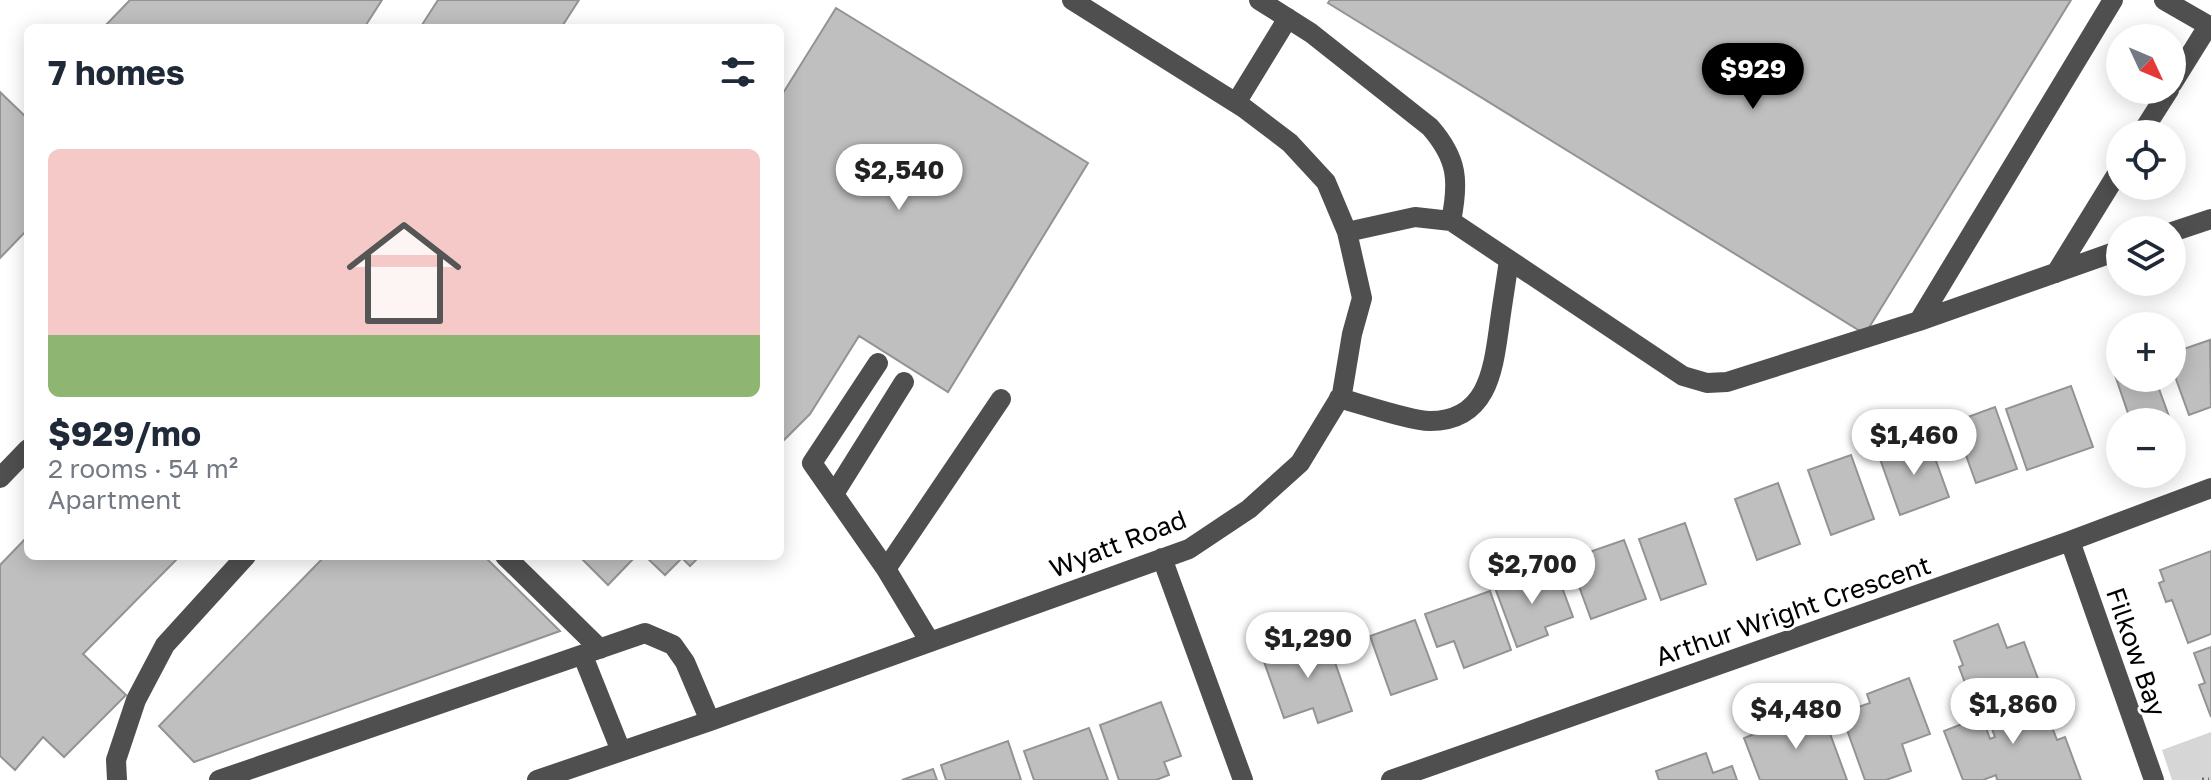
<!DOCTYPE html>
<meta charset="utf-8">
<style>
:root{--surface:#fff;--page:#f2f2f3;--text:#1f2937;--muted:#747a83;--line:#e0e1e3;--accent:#000}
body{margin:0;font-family:"Golos Text",sans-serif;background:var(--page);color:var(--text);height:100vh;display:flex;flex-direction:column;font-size:30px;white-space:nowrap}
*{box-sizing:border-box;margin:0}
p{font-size:26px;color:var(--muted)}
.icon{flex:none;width:44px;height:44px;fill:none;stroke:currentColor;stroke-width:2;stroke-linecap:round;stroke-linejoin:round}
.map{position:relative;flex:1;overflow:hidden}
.drawer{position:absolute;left:24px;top:24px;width:760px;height:536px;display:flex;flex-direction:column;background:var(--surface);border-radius:12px;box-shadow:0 4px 20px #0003}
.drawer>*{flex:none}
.needle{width:52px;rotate:134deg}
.controls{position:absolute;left:2106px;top:24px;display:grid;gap:16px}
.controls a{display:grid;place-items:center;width:80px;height:80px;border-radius:50%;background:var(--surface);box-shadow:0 4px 20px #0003;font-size:40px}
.price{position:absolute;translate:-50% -68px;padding:0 18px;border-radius:28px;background:#fff;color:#222;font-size:26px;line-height:52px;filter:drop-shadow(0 2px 4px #0008)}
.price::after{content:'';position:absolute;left:50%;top:48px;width:24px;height:18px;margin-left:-12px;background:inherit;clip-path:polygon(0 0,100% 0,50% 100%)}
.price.current{background:var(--accent);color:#fff}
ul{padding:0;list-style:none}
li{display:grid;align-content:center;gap:16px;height:424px;padding:0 24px}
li+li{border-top:2px solid var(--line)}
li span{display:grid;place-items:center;height:248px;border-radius:12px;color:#555}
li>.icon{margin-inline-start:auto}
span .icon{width:144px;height:144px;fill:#fffc;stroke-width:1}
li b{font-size:34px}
h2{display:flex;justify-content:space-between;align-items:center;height:96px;padding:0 24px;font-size:34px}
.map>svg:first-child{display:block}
.green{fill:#d6d6d6}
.building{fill:#bfbfbf;stroke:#939393;stroke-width:2}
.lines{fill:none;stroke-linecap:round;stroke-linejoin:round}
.path{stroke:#717171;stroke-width:5;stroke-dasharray:2 4;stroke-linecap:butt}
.minor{stroke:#4f4f4f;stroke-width:20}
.labels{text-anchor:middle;stroke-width:6;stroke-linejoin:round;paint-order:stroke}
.street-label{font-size:26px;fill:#000;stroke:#fff}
</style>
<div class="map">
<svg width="2211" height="780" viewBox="0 0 2211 780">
<rect width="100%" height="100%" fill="#fff"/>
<!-- green -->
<path class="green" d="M2211,732v48h-39l-10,-30z"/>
<!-- building -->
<path class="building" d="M130,0h252l-18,28h-261z
M438,0h141l-18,28h-141z
M1330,0h741l-206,334 -537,-331z
M836,8l252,155 -140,229 -89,-56 -49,78 -30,30v-346z
M0,92l28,27v110l-28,29z
M2210,340l1,67 -22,8 -17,-47v-15z
M2120,374v4h35l16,44h-40l-16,-47z
M2071,386l22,61 -66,23 -21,-61z
M1995,407l22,62 -41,14 -22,-61z
M1928,439l21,58 -49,18 -21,-59z
M1851,455l23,64 -43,16 -23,-65z
M1778,483l22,61 -43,16 -22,-61z
M1685,523l21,61 -45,16 -22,-61z
M28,536v20h152l-97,98 43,41 -62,62 -21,-20 -28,33 -15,-14v-191z
M1624,540l22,59 -55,20 -22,-60z
M2211,551v83l-23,9 -16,-43 -6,2 -7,-19 5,-2 -4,-11z
M325,556h159l76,75 -366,131 -35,-36z
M579,556h57l-28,29z
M645,556h55l-10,10 -8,-8 -17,17z
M1526,573l4,11 27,-10 16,43 -28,10 3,8 -31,12 -23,-62z
M1490,591l21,59 -47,18 -10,-27 -17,6 -12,-33z
M1415,620l22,59 -46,16 -21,-59z
M1998,624l9,24 17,-6 16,42 -65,25 -16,-42 4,-2 -9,-24z
M1325,634l27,77 -34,12 -5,-15 -29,10 -22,-62z
M2211,647v70l-12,-32 6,-2 -11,-30z
M1909,678l21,56 -28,10 9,27 -25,9h-21l-24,-67 29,-10 -3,-9z
M2039,693l18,47 8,-3 16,43h-84l-1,-5 -13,5h-20l-19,-49 38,-15 8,23 5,-2 -9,-24z
M1161,702l20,54 -17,6 5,13 -13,5h-37l-19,-55z
M1821,709l26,71h-87l-16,-42z
M1089,728l19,52h-74l-10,-29z
M1008,741l13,39h-75l-5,-15z
M1706,753l7,20 19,-7 5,14h-78l-3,-9z
M933,769l4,11h-35z"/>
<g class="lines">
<!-- path -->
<path class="path" d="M2202,780h7"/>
<!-- minor -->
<path class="minor" d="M1259,0l52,33 119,94c28,32 29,54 21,94
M2113,0l-194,321 201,-71
M2164,0l47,27
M2172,84l36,-58
M1236,103l52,-85
M2141,134l28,-44
M1347,232l68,-15 36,4 232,155 24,7 20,-1 192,-61
M2172,232l39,-13
M2056,273l64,-104
M878,363l-66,100 74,106
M1339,398c22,6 72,23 91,23 57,0 63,-50 69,-93 3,-23 7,-46 10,-68
M0,478l28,-29
M834,494l70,-112
M2070,541l84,239
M505,556l95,93
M1162,558l81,222
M930,642l-44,-73 115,-170
M583,656l38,95
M117,780l-1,-20 20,-60 29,-55 81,-89
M219,780l426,-147 28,12 12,17 25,59
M537,780l173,-59 479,-172 60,-40 51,-46 42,-69 10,-60 10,-36 -15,-66 -21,-50 -36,-39 -46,-35 -172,-108
M1391,780l679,-239 141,-53"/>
</g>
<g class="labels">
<!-- street labels -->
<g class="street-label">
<text transform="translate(1118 544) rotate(-21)" y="9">Wyatt Road</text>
<text transform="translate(1793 611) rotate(-19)" y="9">Arthur Wright Crescent</text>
<text transform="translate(2136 652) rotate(71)" y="9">Filkow Bay</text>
</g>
</g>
</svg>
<div class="controls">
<a><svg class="needle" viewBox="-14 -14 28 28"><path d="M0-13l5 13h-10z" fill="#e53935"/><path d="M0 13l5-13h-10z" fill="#747a83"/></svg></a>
<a><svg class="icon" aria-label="locate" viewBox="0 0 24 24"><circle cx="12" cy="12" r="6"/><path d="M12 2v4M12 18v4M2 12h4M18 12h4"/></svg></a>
<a><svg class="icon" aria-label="layers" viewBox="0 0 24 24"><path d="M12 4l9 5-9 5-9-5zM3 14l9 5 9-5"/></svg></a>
<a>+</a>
<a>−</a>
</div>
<b class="price current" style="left:1753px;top:111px">$929</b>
<b class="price" style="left:899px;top:212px">$2,540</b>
<b class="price" style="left:1914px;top:477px">$1,460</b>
<b class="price" style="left:1532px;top:606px">$2,700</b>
<b class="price" style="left:1308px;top:680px">$1,290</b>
<b class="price" style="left:2013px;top:746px">$1,860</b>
<b class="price" style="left:1796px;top:751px">$4,480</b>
<section class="drawer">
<h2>7 homes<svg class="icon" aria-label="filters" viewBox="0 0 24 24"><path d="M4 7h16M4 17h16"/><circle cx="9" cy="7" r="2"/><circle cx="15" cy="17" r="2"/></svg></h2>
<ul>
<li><span style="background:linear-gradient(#f6c9c9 75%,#8fb573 0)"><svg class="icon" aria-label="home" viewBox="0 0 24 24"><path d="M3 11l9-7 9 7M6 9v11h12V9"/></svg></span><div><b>$929/mo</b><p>2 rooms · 54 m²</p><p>Apartment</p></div></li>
</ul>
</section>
</div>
